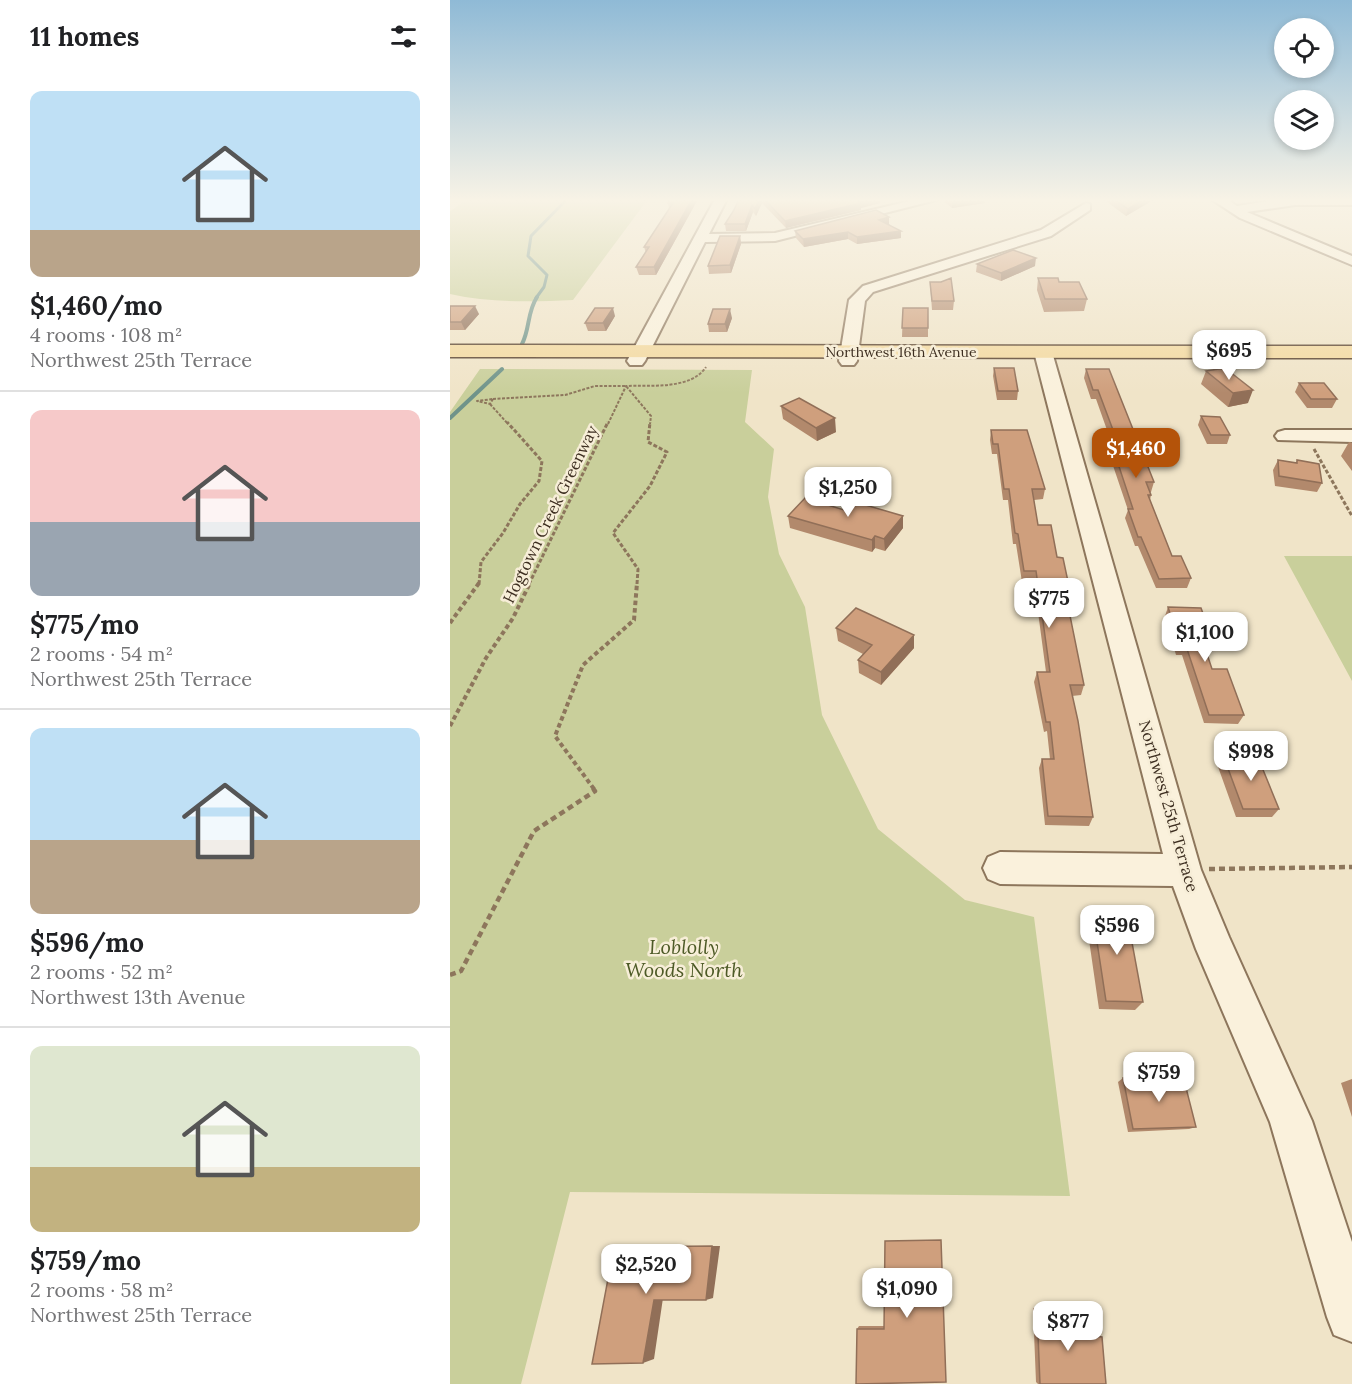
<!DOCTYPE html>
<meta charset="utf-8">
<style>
:root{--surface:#fff;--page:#f2f2f2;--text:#202124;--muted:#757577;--line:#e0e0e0;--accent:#b45309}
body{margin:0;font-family:Lora,serif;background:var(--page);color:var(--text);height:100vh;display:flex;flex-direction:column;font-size:22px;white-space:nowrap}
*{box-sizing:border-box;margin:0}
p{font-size:20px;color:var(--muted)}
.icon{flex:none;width:33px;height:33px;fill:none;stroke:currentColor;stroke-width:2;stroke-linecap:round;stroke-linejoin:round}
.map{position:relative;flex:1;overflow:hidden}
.details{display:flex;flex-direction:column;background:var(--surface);width:450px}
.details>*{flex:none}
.buttons{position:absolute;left:824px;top:18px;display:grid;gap:12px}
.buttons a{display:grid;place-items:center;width:60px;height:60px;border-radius:50%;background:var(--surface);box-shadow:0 3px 9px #0003;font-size:30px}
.price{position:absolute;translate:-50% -51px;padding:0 14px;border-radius:12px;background:#fff;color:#222;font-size:20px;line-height:39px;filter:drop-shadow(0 2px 3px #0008)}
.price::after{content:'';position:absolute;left:50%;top:36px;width:18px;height:14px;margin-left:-9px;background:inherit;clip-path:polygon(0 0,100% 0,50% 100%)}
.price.current{background:var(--accent);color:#fff}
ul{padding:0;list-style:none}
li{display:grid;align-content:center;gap:12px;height:318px;padding:0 30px}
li+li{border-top:2px solid var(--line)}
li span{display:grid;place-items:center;height:186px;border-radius:12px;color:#555}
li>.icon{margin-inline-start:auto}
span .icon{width:108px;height:108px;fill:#fffc;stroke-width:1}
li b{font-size:26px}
h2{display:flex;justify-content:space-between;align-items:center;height:72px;padding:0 30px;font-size:26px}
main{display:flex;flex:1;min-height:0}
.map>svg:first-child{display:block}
.green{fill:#c9cf9b}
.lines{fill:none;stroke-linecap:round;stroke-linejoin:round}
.stream-far1{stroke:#6f938a;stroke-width:3}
.stream{stroke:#6f938a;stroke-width:4}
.minor-casing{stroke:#8d765c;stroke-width:4}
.major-casing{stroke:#5b4430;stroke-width:3}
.path-far3{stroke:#8d765c;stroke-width:2;stroke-dasharray:3 1.5;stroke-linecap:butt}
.path-far2{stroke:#8d765c;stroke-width:3;stroke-dasharray:4 2;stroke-linecap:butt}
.path-far1{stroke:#8d765c;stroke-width:4;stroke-dasharray:4.5 3;stroke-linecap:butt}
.path{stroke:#8d765c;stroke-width:4.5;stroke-dasharray:6 4;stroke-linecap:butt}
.minor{fill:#faf1dc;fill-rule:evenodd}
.major{fill:#f3d9a0;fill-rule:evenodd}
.wall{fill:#b2896c}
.shaded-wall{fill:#916f58}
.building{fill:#cf9f7d;stroke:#916f58;stroke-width:1.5}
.labels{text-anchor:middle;stroke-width:5;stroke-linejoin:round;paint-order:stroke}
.far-street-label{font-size:14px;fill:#3d2e20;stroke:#f7eed8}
.street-label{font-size:16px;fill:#3d2e20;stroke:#f7eed8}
.near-park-label{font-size:20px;font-style:italic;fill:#4d5a26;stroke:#f7eed8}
</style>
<main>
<section class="details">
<h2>11 homes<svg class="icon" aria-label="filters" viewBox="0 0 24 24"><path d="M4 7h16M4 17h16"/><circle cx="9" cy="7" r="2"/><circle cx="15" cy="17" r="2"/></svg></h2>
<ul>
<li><span style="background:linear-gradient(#bfe0f5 75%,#b9a48a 0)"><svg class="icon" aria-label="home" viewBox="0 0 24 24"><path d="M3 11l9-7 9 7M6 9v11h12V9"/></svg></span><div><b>$1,460/mo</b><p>4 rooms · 108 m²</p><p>Northwest 25th Terrace</p></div></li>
<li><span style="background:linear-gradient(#f6c9c9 60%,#9aa5b1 0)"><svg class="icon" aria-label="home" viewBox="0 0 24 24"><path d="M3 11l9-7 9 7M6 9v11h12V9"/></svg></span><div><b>$775/mo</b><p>2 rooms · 54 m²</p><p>Northwest 25th Terrace</p></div></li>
<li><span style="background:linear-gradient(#bfe0f5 60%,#b9a48a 0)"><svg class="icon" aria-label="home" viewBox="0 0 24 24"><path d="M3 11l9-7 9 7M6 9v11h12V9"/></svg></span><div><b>$596/mo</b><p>2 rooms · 52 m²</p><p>Northwest 13th Avenue</p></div></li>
<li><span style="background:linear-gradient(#dfe7d0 65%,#c2b280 0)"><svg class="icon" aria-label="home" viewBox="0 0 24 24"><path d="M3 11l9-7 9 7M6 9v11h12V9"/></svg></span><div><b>$759/mo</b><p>2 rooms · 58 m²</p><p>Northwest 25th Terrace</p></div></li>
</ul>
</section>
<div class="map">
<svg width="902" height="1384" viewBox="0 0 902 1384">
<rect width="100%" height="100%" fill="#f0e4c8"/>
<!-- green -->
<path class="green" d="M18,199h180l-75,101c-42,2 -82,3 -123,-6v-83z
M30,369l272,1 -7,52 29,27 -6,48 11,57 26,53 17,108 56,114 87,71 69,17 36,279 -500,-4 -49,192h-71v-972z
M834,556h68v125z"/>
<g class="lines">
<!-- stream-far1 -->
<path class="stream-far1" d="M86,298l8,-11 3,-12 -19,-19 3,-20 36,-37"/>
<!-- stream -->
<path class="stream" d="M72,344c8,-15 5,-32 15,-47
M0,418l52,-49"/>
<!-- minor casing -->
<g class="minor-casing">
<path id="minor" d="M265,199h12l-18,35 66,-1 143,-34h22l-165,42 -70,1 -60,119 -3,4h-12l-3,-4z
M761,199h15l11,7 45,-7h70v6h-57l-48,7 105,44v9l-112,-47z
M636,203l4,1v6l-39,26 -178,56 -8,9 -8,60 -3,4h-12l-3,-4 10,-61 14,-14 178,-56z
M593,347l6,1 3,4 149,518 28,67 83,184 40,121v100l-18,-7 -7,-18 -57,-195 -74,-173 -23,-63 -173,-2 -12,-5 -5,-11 5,-11 12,-5 163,2 -129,-502 3,-4z
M835,430h67v12l-74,-2 -3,-4 3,-4z"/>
</g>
<!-- major casing -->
<g class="major-casing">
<path id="major" d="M0,345l902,1v12l-902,-1z"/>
</g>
<!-- path-far3 -->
<path class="path-far3" d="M43,399l-3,5 -13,-3z
M43,399l72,-4 30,-9h31l25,30 -1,8
M40,404l18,20
M158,424l18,-38c24,-1 65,4 80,-19"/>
<!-- path-far2 -->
<path class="path-far2" d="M864,449l38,67
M29,584l2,-22 22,-29 17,-29 19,-23 3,-20 -35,-39
M79,584l79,-162
M187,584l1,-15 -25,-36 37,-47 17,-34 -19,-10 2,-20"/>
<!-- path-far1 -->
<path class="path-far1" d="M0,623l29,-40
M0,726l36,-68 27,-40 17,-35
M144,789l-39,-53 28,-71 51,-45 3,-37"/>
<!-- path -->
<path class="path" d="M759,869l143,-2
M0,975l11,-4 73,-140 61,-40 -3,-4"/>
<!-- minor -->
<use href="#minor" class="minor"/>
<!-- major -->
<use href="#major" class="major"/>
</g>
<!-- wall -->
<path class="wall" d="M220,199h28l-42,76h-17l-3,-8 10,-14 -2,-6 25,-38 -1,-6z
M289,199h141v4l-19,5v2l-75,18 -24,-25 -6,13 -3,-4 -7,19h-20l-1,-7 9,-14z
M492,199h43v4l-33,5 -10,-8z
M653,199h52l-29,17z
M439,224l12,14 -44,6 -9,-5 -44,8 -8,-9 -1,-7z
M290,236l1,8 -10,29 -22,1 -1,-8z
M527,264l58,2 -34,15 -25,-9z
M588,278l21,4 28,17 -3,12 -40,1 -7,-22z
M480,282l24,19 -1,9h-21z
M0,306l29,8 -14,16h-15z
M453,308h25v29h-26z
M165,316l-9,15h-18l-3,-8z
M282,318l-5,14h-18l-1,-8z
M544,368l24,23 -1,9h-20l-4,-24z
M636,369l68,113 -3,10h-1l1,3 -1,5 22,56 19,22 -4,10h-31l-18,-42h-3l-10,-28 3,-8 -24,-71 3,-9 -11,-31h-5l-7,-21z
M756,371l42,32 -20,4 -27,-23z
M849,383l38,16 -5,9h-25l-12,-16z
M331,406l55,26 -19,9 -34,-22z
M751,416l29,19 -3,9h-20l-9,-19z
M541,430l54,59 -2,10 -9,1 4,25 19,32 13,34 -3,10 17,84 -3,10 -9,1 21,121 -4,9 -44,-1 -6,-57 3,-9h8l-3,-28 -3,1 -10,-50 3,-10h9l-12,-90h-12l-6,-38h-3l-5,-44h-5l-6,-46h-5l-2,-14z
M899,442l3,1v28l-11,-15z
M828,460l18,3 1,-3 25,23 -5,9 -42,-6 -2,-16z
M338,516l115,12 -18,23 -10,-3 -3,4 -82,-24z
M718,607l41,23 -5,9h-2l10,30 32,46 -6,9 -34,-1 -22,-68h-6l-11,-39z
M386,628l78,20 -33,37 -22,-12 -1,-13 5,-6 -25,-13z
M773,755l56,54 -7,8h-36l-19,-53z
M642,909l51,93 -8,8 -36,-1 -13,-90z
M673,1078l73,49 -7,2 -61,3 -10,-50z
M902,1079v38l-11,-34z
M583,1308l35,3 5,2 1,19 22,2 6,3 4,47h-68l-2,-2z
M409,1326h25l62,56 -89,-53z"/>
<!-- shaded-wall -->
<path class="shaded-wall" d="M242,199h6l-42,76 -2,-8z
M309,199h2l1,4 -6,13 -1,-7z
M417,199h13v4l-19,5v2l-75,18 -1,-7z
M511,199h24v4l-33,5v-7z
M694,199h11l-29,17 2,-7z
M302,205l1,7 -7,19 -1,-7z
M439,217v7l-10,3v-7z
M451,231v7l-44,6v-7z
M398,232v7l-44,8 -1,-8z
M290,236l1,8 -10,29 -1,-8z
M586,258l-1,8 -34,15v-8z
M25,306l4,8 -14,16 -4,-8z
M163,308l2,8 -9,15 -3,-8z
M280,309l2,9 -5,14 -2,-8z
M803,390l-5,13 -20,4 5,-14z
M385,418l1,14 -19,9 -1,-13z
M453,516v12l-18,23 -1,-12z
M425,536v12l-3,4v-12z
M464,635v13l-33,37v-13z
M262,1246h8l-7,52 -7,2z
M213,1298l-9,61 -11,4 11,-63z"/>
<!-- building -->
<path class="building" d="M220,199h22l-38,68h-18l13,-20h-5l29,-44h-5z
M289,199h20l-4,10 -3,-4 -7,19h-20l9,-14z
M314,199h103l-9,3 3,1 -76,18z
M664,199h30l-16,10z
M426,210l13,7 -10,3 22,11 -44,6 -9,-5 -45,7 -8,-8z
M270,236h20l-10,29 -22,1z
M563,250l23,8 -35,15 -24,-9z
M501,278l3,23h-22l-2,-19h11z
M588,278h20l1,4h20l8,17h-42z
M0,306h25l-14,16h-11z
M145,308h18l-10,15h-18z
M453,308h25v20h-26z
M263,309h17l-5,15h-17z
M544,368h20l4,23h-20z
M775,368l28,22 -20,3 -27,-22z
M636,369h23l45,113h-8l5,13h-3l24,61h9l10,22 -32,1 -18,-42h-3l-10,-28h5l-26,-79h6l-15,-40h-5z
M849,383h25l13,16h-26z
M349,398l36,20 -19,10 -35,-22z
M751,416l19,1 10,18h-19z
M541,430h36l18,59h-13l6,36h13l6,32 6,1 7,33h-5l19,94h-14l8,36 15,96 -45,-1 -6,-57h12l-4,-37h-4l-9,-50h13l-14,-101h-12l-6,-37 -3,-1 -6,-44h-5l-6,-45h-5z
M828,460l19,3v-3l22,4 3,19 -43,-7z
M355,498l39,12 8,-9 51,15 -19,23 -9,-3 -3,4 -84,-24z
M718,607l33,1 8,22h-10l13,39h15l17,46h-35l-23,-69h-6z
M406,608l58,27 -33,37 -23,-12 14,-15 -36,-17z
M773,755h34l22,54h-36z
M642,909l34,1 17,92 -37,-1z
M733,1076l13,51 -63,2 -10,-51z
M491,1240l5,142 -90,2 1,-55h27l1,-88z
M262,1246l-6,54h-52l-11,63 -51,1 22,-117z
M587,1310l36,3 1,21 28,3 4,47h-66z"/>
<!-- sky -->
<linearGradient id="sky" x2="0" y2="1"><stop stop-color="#8fbad6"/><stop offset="0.51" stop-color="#f8f3e6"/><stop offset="1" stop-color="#f8f3e6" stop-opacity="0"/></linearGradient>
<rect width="902" height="393" fill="url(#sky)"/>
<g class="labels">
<!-- far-street labels -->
<g class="far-street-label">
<text x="451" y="357">Northwest 16th Avenue</text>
</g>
<!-- street labels -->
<g class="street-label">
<text transform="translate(100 514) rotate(-64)" y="6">Hogtown Creek Greenway</text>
<text transform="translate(719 806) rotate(74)" y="6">Northwest 25th Terrace</text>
</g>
<!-- near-park labels -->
<g class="near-park-label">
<text x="234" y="954">Loblolly<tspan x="234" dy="23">Woods North</tspan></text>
</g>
</g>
</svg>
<div class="buttons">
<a><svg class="icon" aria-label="locate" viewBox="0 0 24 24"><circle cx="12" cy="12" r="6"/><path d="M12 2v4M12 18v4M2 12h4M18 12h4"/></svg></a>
<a><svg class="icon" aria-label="layers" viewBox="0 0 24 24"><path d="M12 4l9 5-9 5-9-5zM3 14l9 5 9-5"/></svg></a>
</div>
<b class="price" style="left:779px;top:381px">$695</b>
<b class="price current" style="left:686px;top:479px">$1,460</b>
<b class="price" style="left:398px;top:518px">$1,250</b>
<b class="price" style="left:599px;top:629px">$775</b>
<b class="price" style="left:755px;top:663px">$1,100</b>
<b class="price" style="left:801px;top:782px">$998</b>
<b class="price" style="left:667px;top:956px">$596</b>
<b class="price" style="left:709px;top:1103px">$759</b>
<b class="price" style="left:196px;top:1295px">$2,520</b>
<b class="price" style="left:457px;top:1319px">$1,090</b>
<b class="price" style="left:618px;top:1352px">$877</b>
</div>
</main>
